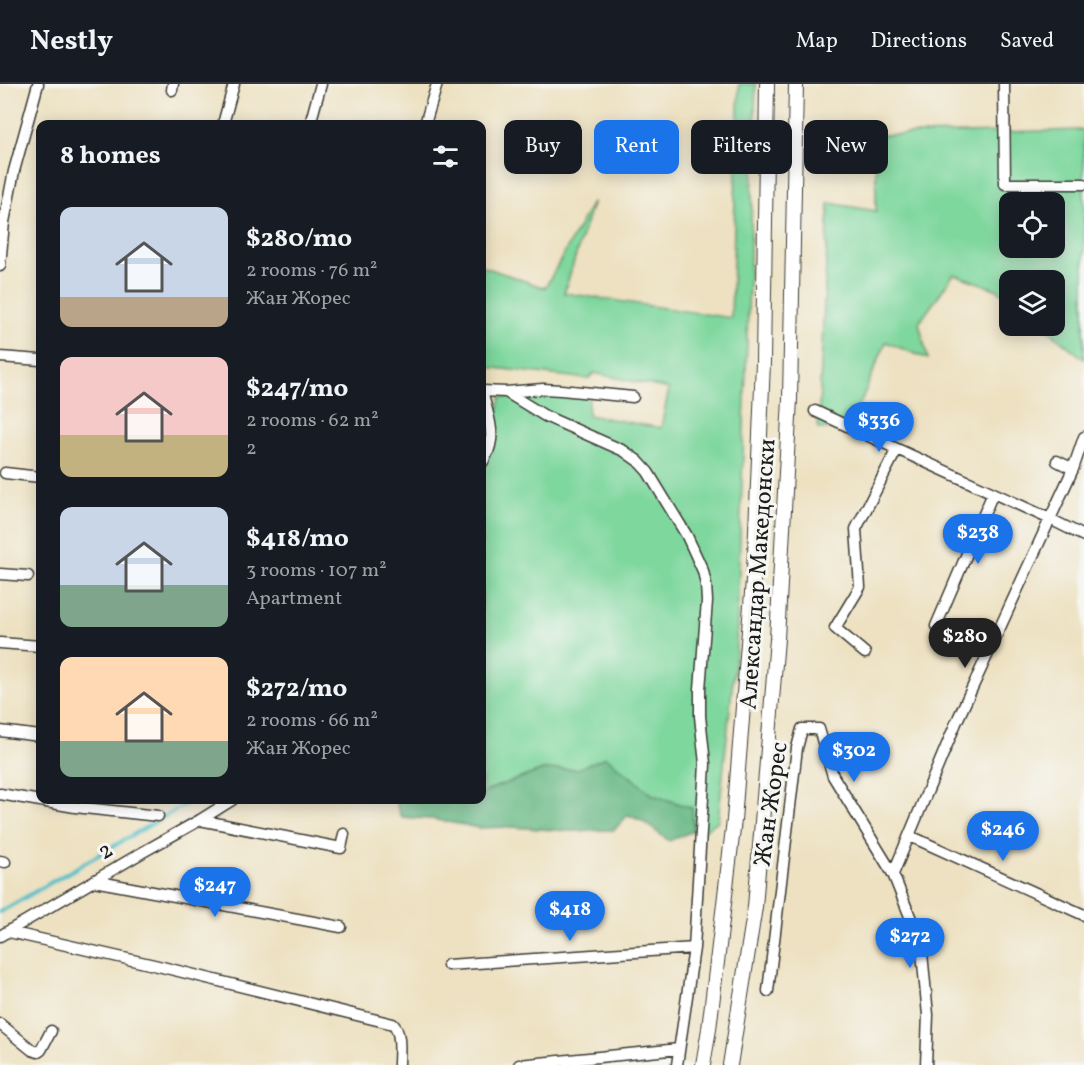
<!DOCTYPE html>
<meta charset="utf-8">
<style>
:root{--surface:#171b24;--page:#242831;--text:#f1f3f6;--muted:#9ea1a6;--line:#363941;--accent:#1a73e8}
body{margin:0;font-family:Vollkorn,serif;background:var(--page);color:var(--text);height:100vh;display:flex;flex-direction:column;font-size:22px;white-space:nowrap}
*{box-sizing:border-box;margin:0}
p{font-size:20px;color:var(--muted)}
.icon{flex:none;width:33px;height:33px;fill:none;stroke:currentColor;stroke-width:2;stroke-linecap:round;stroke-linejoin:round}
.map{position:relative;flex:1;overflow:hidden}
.side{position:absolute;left:36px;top:36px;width:450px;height:684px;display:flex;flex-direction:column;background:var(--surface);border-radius:12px;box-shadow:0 3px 15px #0003}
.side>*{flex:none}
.hud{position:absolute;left:504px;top:36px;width:489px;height:54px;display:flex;gap:12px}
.controls{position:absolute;left:999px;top:108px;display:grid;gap:12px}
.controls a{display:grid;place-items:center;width:66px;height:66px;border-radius:12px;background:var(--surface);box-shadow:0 3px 15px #0003;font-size:30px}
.price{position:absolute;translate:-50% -51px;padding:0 14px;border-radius:21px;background:var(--accent);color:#fff;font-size:20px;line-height:39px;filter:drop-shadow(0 2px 3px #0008)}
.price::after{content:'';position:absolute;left:50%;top:36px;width:18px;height:14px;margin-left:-9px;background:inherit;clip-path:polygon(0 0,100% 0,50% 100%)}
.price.active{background:#222;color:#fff}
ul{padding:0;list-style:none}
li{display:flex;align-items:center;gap:18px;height:150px;padding:0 24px}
li span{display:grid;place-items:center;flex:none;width:168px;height:120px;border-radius:12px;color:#555}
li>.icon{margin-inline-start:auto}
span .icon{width:72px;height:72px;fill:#fffc;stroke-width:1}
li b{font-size:26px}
h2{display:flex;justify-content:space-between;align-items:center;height:72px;padding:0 24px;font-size:26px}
.tag{padding:0 21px;border-radius:12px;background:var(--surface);box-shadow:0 3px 15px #0003;font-size:21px;line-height:54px}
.tag.active{background:var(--accent);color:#fff}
header{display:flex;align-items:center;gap:36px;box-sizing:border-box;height:84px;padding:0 30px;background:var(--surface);border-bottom:2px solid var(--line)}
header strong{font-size:28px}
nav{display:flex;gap:33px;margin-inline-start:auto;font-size:21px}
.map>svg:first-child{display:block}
.green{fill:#7ed79d;stroke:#4d7a5c;stroke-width:1.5;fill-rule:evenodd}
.forest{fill:#66b884;stroke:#416a50;stroke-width:1.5}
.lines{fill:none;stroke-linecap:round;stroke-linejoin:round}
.stream{stroke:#50bec8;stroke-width:4}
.minor-casing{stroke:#3b3a35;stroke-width:13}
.tertiary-casing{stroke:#3b3a35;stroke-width:16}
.minor{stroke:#fff;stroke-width:10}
.tertiary{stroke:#fff;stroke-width:14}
.labels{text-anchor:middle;stroke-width:6;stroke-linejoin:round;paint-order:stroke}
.street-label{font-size:24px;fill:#1c1c1c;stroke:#f6f6f2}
</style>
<header>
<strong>Nestly</strong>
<nav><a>Map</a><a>Directions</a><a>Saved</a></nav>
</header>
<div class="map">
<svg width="1084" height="981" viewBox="0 0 1084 981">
<rect width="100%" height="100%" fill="#f6f6f2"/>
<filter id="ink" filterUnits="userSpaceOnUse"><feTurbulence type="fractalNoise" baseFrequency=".0167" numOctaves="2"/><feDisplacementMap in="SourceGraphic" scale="12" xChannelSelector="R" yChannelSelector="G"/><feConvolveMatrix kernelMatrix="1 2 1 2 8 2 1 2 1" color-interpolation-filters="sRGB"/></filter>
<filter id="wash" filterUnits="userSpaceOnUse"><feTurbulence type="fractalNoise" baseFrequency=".008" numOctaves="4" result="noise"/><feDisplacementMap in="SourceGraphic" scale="24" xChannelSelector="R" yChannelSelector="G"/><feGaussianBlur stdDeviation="1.35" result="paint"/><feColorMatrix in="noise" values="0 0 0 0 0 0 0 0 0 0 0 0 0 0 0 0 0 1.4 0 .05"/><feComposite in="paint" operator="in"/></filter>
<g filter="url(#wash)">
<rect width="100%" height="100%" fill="#ede1c1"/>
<!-- green -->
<path class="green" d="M739,0h17l-20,568 -18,169 -15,10h-10l-1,-23 -39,-13 -47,-38 -29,12 -34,1 -47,17 -14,7v-334l11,-15 3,-27 5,-21 88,-3 -1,21 73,13 8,-39 -75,-16 -6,6 -101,-12 -5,-30v-71l63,22 48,-87 -29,92 167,25z
M1084,46v229l-41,-33h11v-46h-44l-1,19 -11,-9 -44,-16 -35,49 9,36 -42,-17 -36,85 -32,2 11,-226 47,8v-76zM1010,118h44v46h-44z"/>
<!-- forest -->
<path class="forest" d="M606,673l47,38 39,13 1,23 -24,10 -27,-20 -14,-6 -14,15 -45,1 -58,-4 -32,1 -47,-9 -31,-2 -6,-17 73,1 3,-1h11v-6l14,-7 47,-17 34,-1z"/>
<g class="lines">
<!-- stream -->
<path class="stream" d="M482,253l14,81 -1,9
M0,828l193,-112"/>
</g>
</g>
<g filter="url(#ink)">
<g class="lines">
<!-- minor casing -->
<g class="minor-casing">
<path id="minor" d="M1004,0l1,100h79
M172,6l1,-6
M223,40l11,-40
M310,40l11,-40
M425,40l12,-40
M0,182l4,-44 10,-51 24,-87
M0,273l40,3
M482,307l24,1 37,-3 18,1 72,7
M482,307c3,14 11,35 9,49 -1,8 -5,17 -9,23
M506,308l39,24 79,35 14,10 10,11 39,64 16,35 3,14 1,16 -7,88v27l5,48 -11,184 -17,117
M815,327l82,38
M1073,385l11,-32
M5,389l35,4
M0,490l28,2
M936,542l57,-133
M0,559l40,3
M865,569l-30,-25 25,-41 -4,-58 41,-80 153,70 34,17
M0,647l40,5
M0,710l75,13 83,9
M200,736l141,28 3,-14
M910,752l174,79
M0,777l5,1
M893,790l63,-151 117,-254 -16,-8
M94,797l247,46
M9,848l145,33 239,59c9,9 6,29 6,41
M0,852l143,-84 57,-32 32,-20
M448,881l246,-17
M768,907l29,-243 5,-19h17l14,47 60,98 18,45 11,34 6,62 -2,50
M0,940l32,26 6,2 3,-2 10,-19
M519,981l160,-16"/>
</g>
<!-- tertiary casing -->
<g class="tertiary-casing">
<path id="tertiary" d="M703,981l6,-36 25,-209 21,-265 8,-193 4,-278
M730,981l25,-158 22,-268 13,-240 6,-315"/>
</g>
<!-- minor -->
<use href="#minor" class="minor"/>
<!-- tertiary -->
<use href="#tertiary" class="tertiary"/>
</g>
</g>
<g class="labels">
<!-- street labels -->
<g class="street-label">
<text transform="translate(757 490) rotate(-86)" y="8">Александар Македонски</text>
<text transform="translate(770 720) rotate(-82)" y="8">Жан Жорес</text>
<text transform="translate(105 766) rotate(-31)" y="8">2</text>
</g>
</g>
</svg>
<div class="controls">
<a><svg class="icon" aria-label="locate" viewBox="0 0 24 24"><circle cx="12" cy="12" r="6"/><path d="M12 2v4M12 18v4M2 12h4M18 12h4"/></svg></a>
<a><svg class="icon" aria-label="layers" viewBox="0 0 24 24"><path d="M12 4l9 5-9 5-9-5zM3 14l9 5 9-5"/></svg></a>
</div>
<b class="price" style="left:879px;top:369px">$336</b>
<b class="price" style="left:978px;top:481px">$238</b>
<b class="price active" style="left:965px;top:585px">$280</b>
<b class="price" style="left:854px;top:699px">$302</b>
<b class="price" style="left:1003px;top:778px">$246</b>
<b class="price" style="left:215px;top:834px">$247</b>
<b class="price" style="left:570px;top:858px">$418</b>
<b class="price" style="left:910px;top:885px">$272</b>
<div class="hud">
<a class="tag">Buy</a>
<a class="tag active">Rent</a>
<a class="tag">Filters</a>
<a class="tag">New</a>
</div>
<section class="side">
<h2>8 homes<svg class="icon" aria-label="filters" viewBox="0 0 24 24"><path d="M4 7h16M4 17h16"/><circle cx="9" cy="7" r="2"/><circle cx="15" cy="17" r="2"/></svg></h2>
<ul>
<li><span style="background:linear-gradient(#c9d6e8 75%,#b9a48a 0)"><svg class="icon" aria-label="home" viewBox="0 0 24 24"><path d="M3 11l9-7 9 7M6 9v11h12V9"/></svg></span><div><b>$280/mo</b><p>2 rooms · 76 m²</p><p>Жан Жорес</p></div></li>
<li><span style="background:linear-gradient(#f6c9c9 65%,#c2b280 0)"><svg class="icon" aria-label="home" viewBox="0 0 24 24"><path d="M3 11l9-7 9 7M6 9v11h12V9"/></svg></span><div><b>$247/mo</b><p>2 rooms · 62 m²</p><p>2</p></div></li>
<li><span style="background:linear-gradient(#c9d6e8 65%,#7fa58c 0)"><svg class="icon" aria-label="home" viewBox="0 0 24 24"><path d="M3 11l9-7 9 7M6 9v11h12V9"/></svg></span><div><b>$418/mo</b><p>3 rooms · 107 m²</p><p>Apartment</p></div></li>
<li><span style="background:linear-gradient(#ffd9b3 70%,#7fa58c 0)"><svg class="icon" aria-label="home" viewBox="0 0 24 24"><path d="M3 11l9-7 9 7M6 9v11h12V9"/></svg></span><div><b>$272/mo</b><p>2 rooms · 66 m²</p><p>Жан Жорес</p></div></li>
</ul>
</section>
</div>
